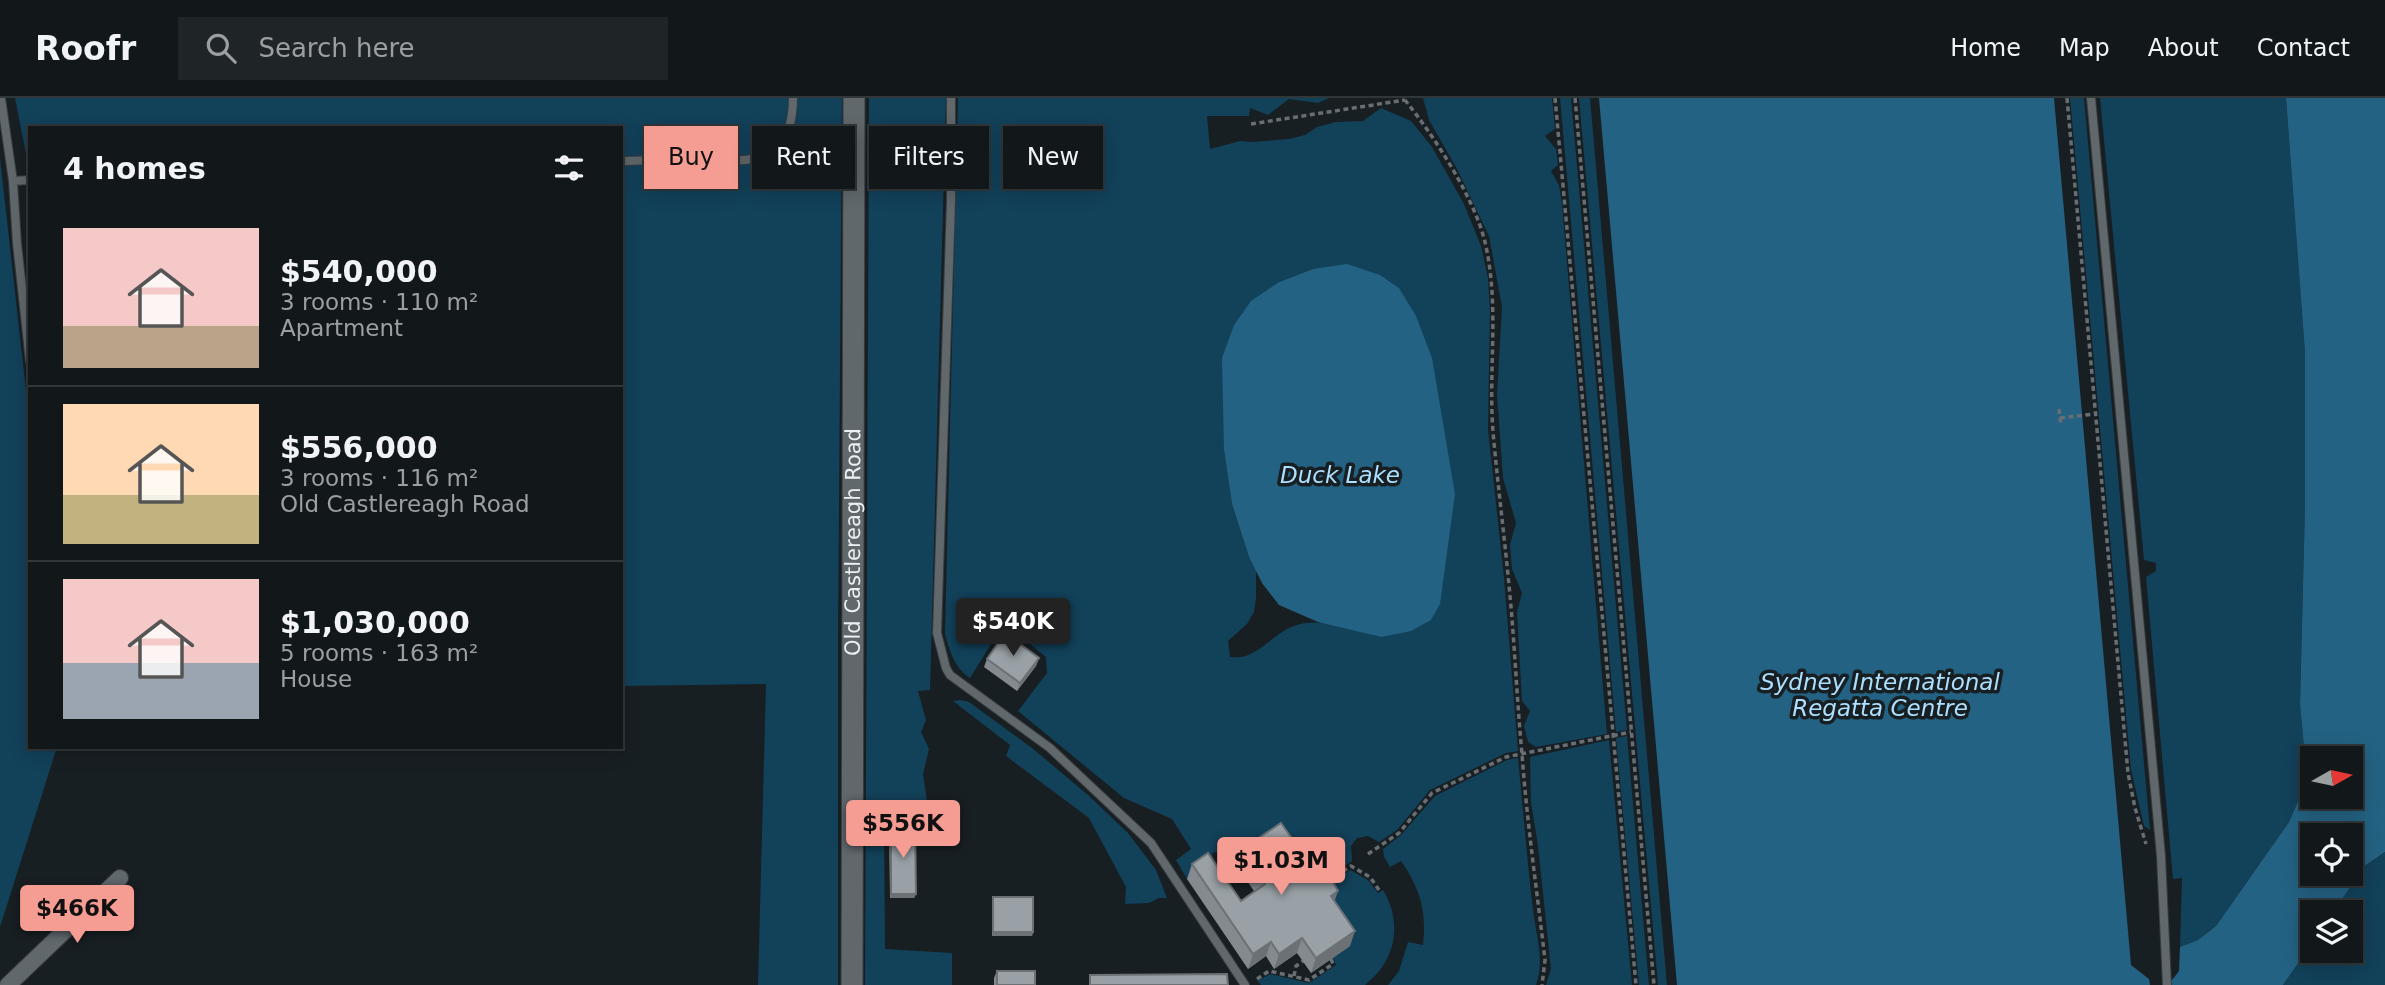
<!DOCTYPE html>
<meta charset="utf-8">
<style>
:root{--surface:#12171a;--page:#1f2427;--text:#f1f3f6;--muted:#9c9fa2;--line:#313639;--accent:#f59c93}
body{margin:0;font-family:"DejaVu Sans",sans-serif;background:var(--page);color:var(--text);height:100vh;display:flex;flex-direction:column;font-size:26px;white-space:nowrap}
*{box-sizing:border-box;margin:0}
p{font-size:23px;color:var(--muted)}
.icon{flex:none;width:38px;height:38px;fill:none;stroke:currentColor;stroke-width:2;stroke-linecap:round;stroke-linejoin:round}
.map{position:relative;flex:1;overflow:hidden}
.drawer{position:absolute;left:28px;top:28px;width:595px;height:623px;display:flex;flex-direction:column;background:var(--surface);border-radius:0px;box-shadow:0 4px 18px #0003,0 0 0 2px var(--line)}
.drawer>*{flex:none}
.hud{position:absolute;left:644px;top:28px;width:665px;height:63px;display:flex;gap:14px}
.needle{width:46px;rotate:81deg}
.fabs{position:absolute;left:2300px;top:648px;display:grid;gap:14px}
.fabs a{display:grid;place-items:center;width:63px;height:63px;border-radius:0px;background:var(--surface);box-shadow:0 4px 18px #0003,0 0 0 2px var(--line);font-size:35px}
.price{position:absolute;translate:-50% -60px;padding:0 16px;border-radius:7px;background:var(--accent);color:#111;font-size:23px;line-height:46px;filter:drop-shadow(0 2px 4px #0008)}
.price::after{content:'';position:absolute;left:50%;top:42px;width:21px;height:16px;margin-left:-10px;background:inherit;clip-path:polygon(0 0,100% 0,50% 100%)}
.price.active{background:#222;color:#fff}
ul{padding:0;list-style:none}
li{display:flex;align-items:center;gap:21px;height:175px;padding:0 35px}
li+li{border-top:2px solid var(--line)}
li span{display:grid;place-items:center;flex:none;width:196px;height:140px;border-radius:0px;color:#555}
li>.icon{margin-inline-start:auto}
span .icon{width:84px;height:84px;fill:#fffc;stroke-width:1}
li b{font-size:30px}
h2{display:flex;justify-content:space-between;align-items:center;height:84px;padding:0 35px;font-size:30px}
.tag{padding:0 24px;border-radius:0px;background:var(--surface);box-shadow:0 4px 18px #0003,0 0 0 2px var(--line);font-size:24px;line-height:63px}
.tag.active{background:var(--accent);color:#111}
header{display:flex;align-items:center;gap:42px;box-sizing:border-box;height:98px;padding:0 35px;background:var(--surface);border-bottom:2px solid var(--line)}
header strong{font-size:33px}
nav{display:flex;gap:38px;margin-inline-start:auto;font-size:24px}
.search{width:490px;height:63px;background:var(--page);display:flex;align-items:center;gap:18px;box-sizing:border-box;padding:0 24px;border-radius:0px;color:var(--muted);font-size:26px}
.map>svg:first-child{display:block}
.green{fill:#12415a;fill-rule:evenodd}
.water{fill:#246283;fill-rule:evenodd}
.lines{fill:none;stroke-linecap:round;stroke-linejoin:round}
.lane-casing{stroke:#373c3f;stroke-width:10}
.street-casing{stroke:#373c3f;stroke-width:18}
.secondary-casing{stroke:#373c3f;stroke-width:23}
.path{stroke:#686e72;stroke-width:3.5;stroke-dasharray:5 3.5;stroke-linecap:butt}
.lane{stroke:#60686c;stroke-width:8}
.street{stroke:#60686c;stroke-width:16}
.secondary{stroke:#60686c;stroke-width:21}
.wall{fill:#848a8f}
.shaded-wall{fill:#6b7174}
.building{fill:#99a1a6;stroke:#6b7174;stroke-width:2}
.labels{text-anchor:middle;stroke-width:7;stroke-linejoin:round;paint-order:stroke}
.street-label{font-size:21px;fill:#ecf0f3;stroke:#181f23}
.water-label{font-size:23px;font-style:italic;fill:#addffe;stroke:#181f23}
</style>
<header>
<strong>Roofr</strong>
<div class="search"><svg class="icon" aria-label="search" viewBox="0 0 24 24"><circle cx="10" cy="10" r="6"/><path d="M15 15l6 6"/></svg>Search here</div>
<nav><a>Home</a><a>Map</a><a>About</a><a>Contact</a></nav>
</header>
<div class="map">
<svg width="2385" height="887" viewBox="0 0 2385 887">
<rect width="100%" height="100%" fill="#181f23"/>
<!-- green -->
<path class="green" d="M15,0h827l-4,540v347h-80l8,-301 -145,2v-558h-591v30l-4,-4z
M869,0h77l-16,592 -12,1 8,29 -5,12 8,17 -6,25 4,27 -13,28 -19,5 -11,-4 1,119 67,4v32h-87z
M958,0h371l-11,5 -29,-4 -21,16 -18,-7 -1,8h-42l3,33 30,-8 12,1 37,-3 16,-4 12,-8 19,-5 27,-1 18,-13 30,13 21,26 32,57 17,42 7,32 2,33 -2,118 16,149 14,173 -12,2 -76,37 -33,40 -18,12 -11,-6 -11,2 -6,8 1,15 -32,21 -80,-20 -4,-6 -10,-1 -3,-4 -11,2 2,9 -27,17 -11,-19 15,-11 -19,-30 -48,-21 -106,-87 29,-38 -1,-16 -36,-29h-9l-31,50c-16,-11 -20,-26 -25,-44zM1313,171l68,368c-26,-6 -57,-20 -84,-12 -25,7 -39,36 -67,32l-2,-16 19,-17 7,-12 2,-14v-28l-7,-13 -17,-53 -8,-54 28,-149 27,-19z
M1423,0h129l3,31 -10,7 11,13 2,16 -7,6 8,14 3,19 45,530 -71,13 -8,-5 -4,-16 6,-15 -8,-10 -5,-89 5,-19 -10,-24 -2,-24 6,-22 -13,-45 -6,-84 5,-87 -13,-71 -32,-67 -28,-49z
M1560,0h11l56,632 -11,2z
M1579,0h11l77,887h-9z
M2070,0h14l66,732 -6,-4 -13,-56z
M2100,0h186l19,255v152l-5,199 4,44v28l-5,23 -10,23 -73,104 -18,14 -18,7 2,-69 -9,1 -27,-302 10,-6v-8l-12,-3z
M0,60l30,268v321h27l-57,180z
M960,602l9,2 63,46 56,47 40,38 28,37 11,28h-8l-10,5 -24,1 1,-17 -37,-69 -83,-62 4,-11 -57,-44z
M1627,638l22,249h-10l-23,-247z
M1609,642l23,245h-86l5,-16 -13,-123 -7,-44 -1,-45z
M1518,660c5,51 9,101 15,152 3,25 12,50 3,75h-148l11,-14 9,-29 15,3c4,-33 -3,-57 -22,-84l-11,6 -6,-10 -1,-8 18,-14 34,-39 72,-36z
M2385,754v133h-102l29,-42v7h38v-38h-17l33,-47z
M1350,772l18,10 10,13 5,-3c20,33 13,71 -18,95h-104l-3,-4 12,-7 39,9 27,-18 -3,-7 -9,-70z"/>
<!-- water -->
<path class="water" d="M1599,0h455l77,867 18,14 1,6h-473z
M2286,0h99v754l-19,13 -33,47h-21v31l-29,42h-115l11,-14 1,-24 18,-7 18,-14 73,-104 10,-23 5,-23v-28l-4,-44 5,-199v-152zM2312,660h38v38h-38zM2312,737h38v38h-38z
M1347,166l33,11 19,13 17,28 16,42 23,136 -15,110 -9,16 -20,11 -30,6 -63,-15 -39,-17 -17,-22 -13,-26 -17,-53 -8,-54 -2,-92 12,-33 17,-24 28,-19 34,-13z"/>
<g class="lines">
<!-- lane casing -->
<g class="lane-casing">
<path id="lane" d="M1,0l12,83 4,62 13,119
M951,0v103l-14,432 9,35 4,7 100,73 101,95 94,142
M2091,0l70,758 6,129
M621,63c18,0 37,-2 55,-2 27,0 73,7 97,-7 16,-11 20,-36 20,-54
M13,83l17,-1"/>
</g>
<!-- street casing -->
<g class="street-casing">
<path id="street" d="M8,887l112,-107"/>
</g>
<!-- secondary casing -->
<g class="secondary-casing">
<g id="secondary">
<path id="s1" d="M852,887l2,-887"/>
</g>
</g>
<!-- path -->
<path class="path" d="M1555,0l81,887
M1575,0l79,887
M2067,0l61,675 7,35 11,36
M1405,2c29,36 69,97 80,142 15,64 3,127 8,190 5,55 12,109 17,164 5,53 7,106 12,158 5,69 15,137 23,206l-3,25
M1251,26l154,-24
M2059,311l2,16
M2060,320l35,-4
M1368,756l31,-21 33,-40 74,-36 125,-25
M1329,783l22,-15 19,11 9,13
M1294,878l2,-10 7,-5
M1257,881l12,-8 40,9 24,-16 -2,-5"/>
<!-- lane -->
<use href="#lane" class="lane"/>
<!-- street -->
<use href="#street" class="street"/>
<!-- secondary -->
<use href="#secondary" class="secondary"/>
</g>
<!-- wall -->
<path class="wall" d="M1039,560l-3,8 -19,25 -33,-24 3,-8z
M891,727l25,69 -2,4h-24l-1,-69z
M1241,752l94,51 15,45 -39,27 -14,-20 -23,16 -8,-13 -18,13 -61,-90 5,-15 49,37 13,-10 -18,-26z
M993,799l40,35 -1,4h-40v-35z
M997,873l38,14h-41v-7z"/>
<!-- shaded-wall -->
<path class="shaded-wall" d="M1039,560l-3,8 -19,25 3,-8z
M1338,793l-5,15 -2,-10z
M891,796h25l-2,4h-24z
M1355,833l-5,15 -39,27 5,-15z
M993,834h40l-1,4h-40z
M1302,840l-5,15 -23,16 5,-15z
M1271,844l-5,14 -18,13 5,-15z"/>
<!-- building -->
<path class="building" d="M1005,535l34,25 -19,25 -33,-24z
M1281,725l24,34 6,-4 9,13 3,-2 4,6 11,21 -7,5 24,35 -39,27 -14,-20 -23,16 -8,-12 -18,12 -61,-90 16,-11 33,48 24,-17 -24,-34z
M891,727h24l1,69h-25z
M993,799h40v35h-40z
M997,873h38v14h-38z
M1227,876l1,11h-138v-10z"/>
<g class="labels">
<!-- street labels -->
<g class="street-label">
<text dy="7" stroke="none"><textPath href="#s1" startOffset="443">Old Castlereagh Road</textPath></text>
</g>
<!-- water labels -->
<g class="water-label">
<text x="1340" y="385">Duck Lake</text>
<text x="1880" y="592">Sydney International<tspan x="1880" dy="26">Regatta Centre</tspan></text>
</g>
</g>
</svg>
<div class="fabs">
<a><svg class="needle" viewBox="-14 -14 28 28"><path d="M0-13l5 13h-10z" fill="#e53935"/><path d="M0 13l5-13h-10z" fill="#9c9fa2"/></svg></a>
<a><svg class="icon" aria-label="locate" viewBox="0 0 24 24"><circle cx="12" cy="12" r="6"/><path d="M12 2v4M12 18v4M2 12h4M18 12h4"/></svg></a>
<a><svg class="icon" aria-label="layers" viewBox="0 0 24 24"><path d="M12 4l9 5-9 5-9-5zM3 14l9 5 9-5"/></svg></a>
</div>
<b class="price active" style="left:1013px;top:560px">$540K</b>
<b class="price" style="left:903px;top:762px">$556K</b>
<b class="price" style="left:1281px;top:799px">$1.03M</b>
<b class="price" style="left:77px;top:847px">$466K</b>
<div class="hud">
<a class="tag active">Buy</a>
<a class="tag">Rent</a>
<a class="tag">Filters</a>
<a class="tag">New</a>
</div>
<section class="drawer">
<h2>4 homes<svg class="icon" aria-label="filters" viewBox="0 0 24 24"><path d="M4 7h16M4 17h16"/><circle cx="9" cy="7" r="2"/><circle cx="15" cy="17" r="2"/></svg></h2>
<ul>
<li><span style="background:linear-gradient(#f6c9c9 70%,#b9a48a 0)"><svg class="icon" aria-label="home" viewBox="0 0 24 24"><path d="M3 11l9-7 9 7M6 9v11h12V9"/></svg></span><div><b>$540,000</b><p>3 rooms · 110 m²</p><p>Apartment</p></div></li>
<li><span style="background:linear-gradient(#ffd9b3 65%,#c2b280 0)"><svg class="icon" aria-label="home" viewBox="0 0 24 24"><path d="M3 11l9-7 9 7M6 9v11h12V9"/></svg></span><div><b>$556,000</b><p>3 rooms · 116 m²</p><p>Old Castlereagh Road</p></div></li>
<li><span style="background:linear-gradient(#f6c9c9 60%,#9aa5b1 0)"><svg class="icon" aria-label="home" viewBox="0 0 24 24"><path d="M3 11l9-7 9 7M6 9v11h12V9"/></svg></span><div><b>$1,030,000</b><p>5 rooms · 163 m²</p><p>House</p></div></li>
</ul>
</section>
</div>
